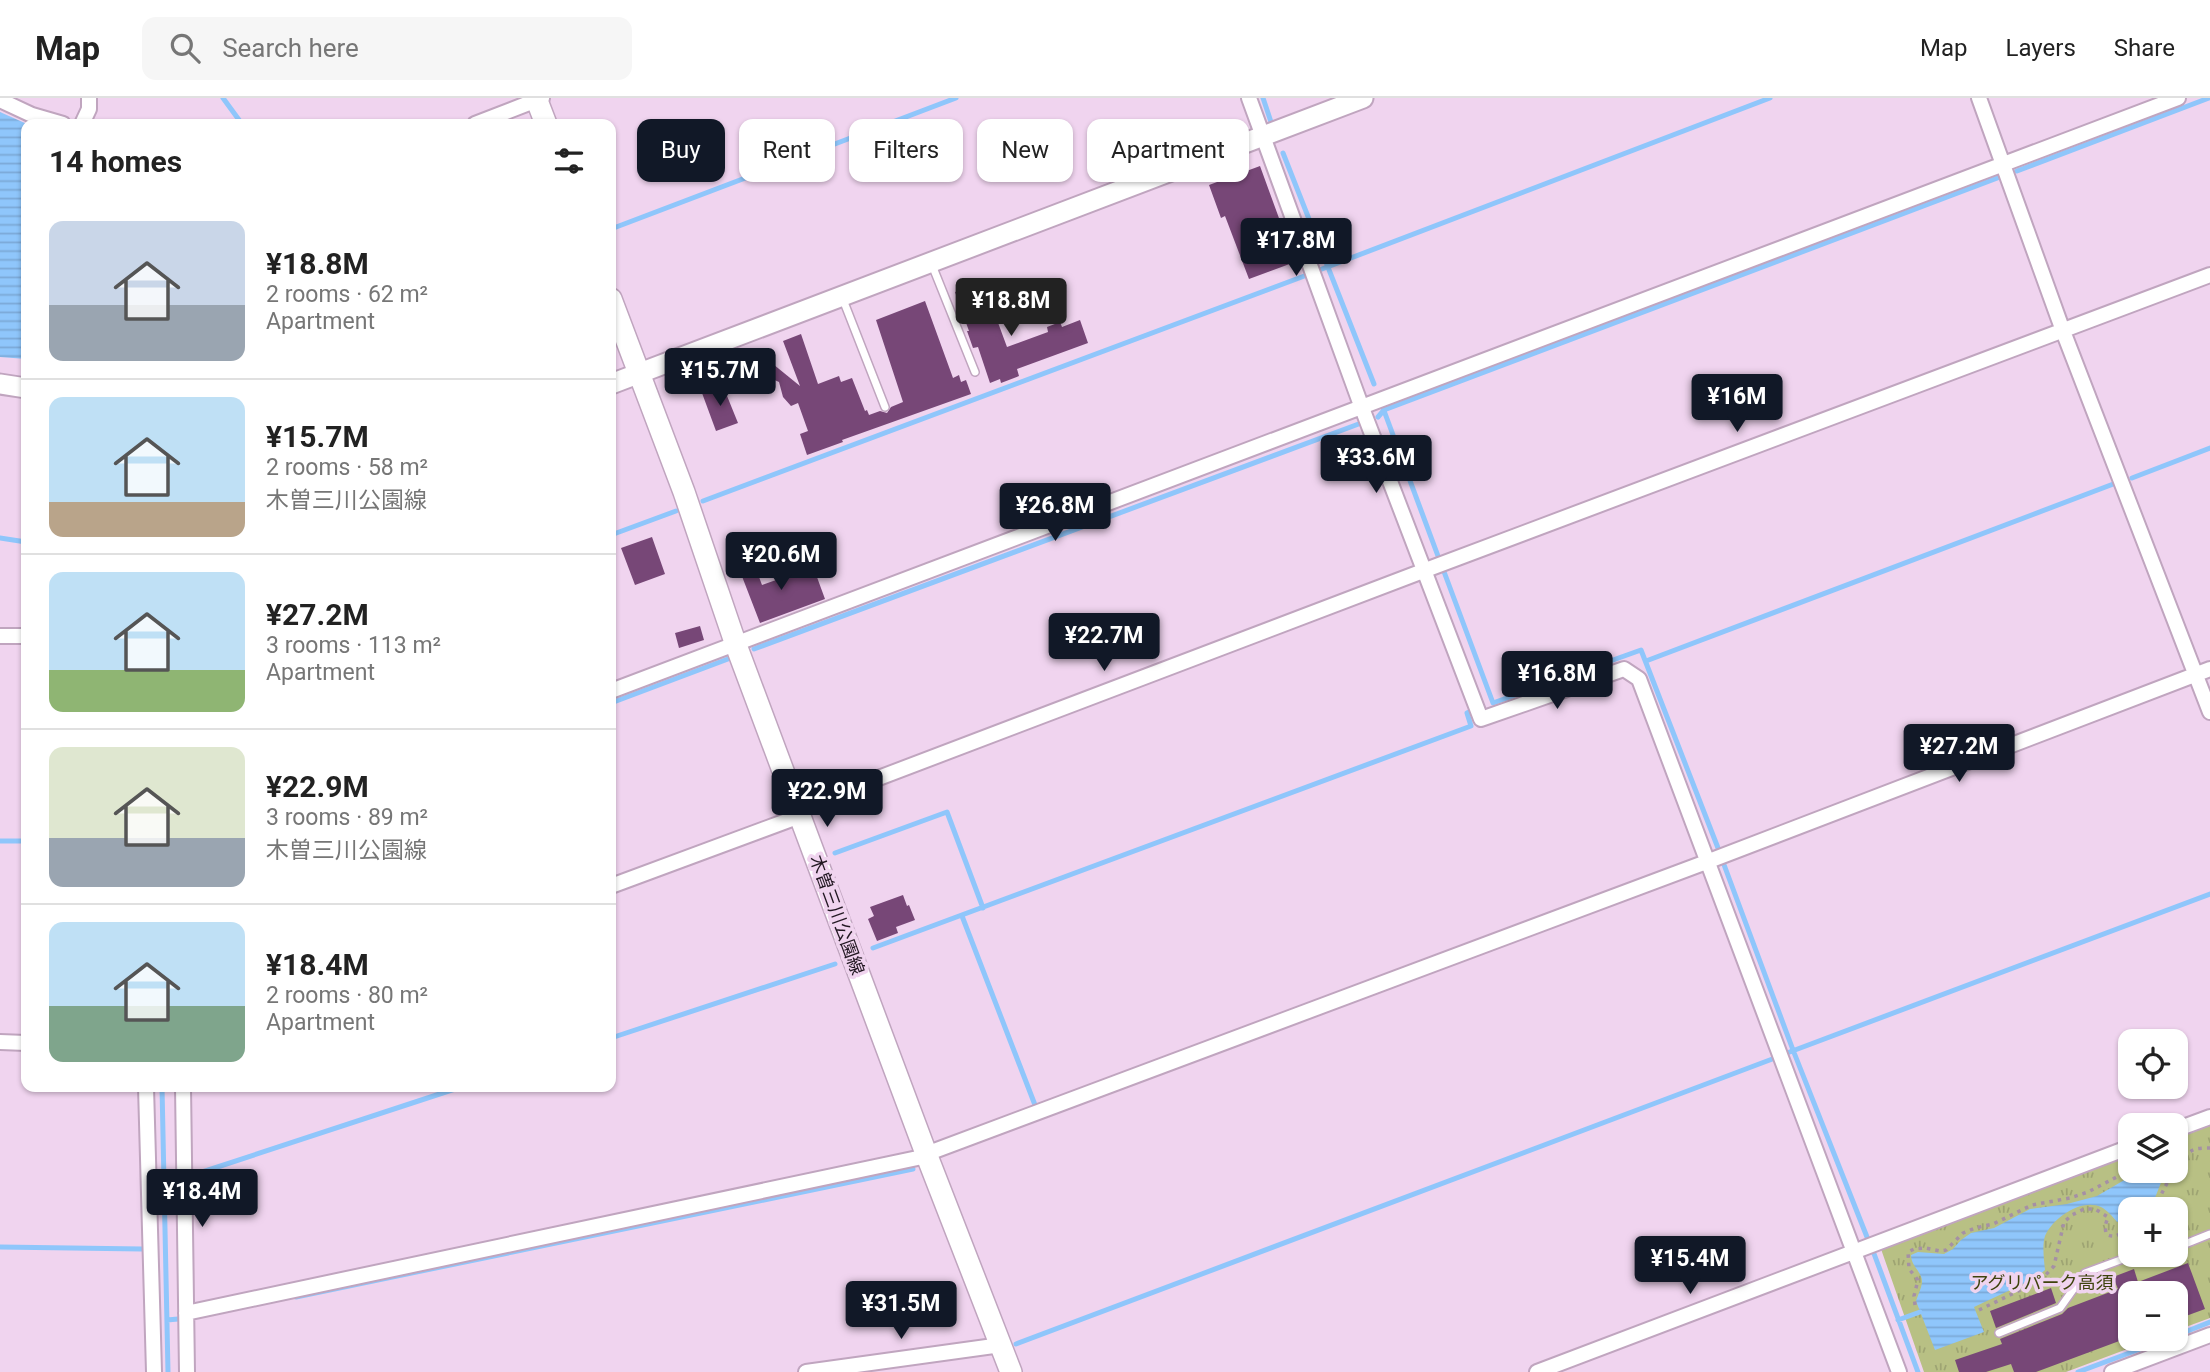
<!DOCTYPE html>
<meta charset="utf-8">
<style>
:root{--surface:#fff;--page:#f6f6f6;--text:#222;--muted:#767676;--line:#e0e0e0;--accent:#111827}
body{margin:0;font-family:Roboto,"Noto Sans JP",sans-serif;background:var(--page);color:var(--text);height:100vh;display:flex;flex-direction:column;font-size:26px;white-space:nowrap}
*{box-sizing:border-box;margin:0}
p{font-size:23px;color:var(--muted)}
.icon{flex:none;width:38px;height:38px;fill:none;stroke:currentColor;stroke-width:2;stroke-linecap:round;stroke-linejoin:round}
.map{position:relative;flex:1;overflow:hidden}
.side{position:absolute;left:21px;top:21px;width:595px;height:973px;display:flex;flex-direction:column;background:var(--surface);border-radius:14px;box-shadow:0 2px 5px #0004}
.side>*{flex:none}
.top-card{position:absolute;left:637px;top:21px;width:665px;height:63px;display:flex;gap:14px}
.tools{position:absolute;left:2118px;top:931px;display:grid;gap:14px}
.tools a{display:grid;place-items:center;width:70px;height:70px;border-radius:14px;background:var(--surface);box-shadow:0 2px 5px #0004;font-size:35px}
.price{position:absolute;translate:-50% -60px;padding:0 16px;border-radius:7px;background:var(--accent);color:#fff;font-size:23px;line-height:46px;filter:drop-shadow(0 2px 4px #0008)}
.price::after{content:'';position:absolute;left:50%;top:42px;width:21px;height:16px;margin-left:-10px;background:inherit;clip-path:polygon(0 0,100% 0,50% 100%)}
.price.on{background:#222;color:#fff}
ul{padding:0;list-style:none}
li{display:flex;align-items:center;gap:21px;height:175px;padding:0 28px}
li+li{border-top:2px solid var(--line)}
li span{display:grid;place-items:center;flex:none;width:196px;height:140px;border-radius:14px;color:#555}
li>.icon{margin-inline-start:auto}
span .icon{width:84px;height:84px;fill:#fffc;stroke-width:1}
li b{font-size:30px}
h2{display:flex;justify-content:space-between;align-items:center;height:84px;padding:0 28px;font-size:30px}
.tag{padding:0 24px;border-radius:14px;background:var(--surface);box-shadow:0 2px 5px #0004;font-size:24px;line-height:63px}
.tag.on{background:var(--accent);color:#fff}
header{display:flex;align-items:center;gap:42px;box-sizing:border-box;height:98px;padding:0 35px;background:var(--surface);border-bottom:2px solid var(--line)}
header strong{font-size:33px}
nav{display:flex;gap:38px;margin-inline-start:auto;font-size:24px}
.search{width:490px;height:63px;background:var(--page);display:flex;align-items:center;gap:18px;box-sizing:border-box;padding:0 24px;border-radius:14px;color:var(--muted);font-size:26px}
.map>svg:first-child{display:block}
.park{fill:url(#park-tufts);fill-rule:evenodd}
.water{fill:url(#water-rules)}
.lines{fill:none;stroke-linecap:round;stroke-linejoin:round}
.stream{stroke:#8fc6fb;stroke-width:5}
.building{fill:#774777}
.service-casing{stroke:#c0a5bf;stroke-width:10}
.minor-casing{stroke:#c0a5bf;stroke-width:18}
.tertiary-casing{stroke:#c0a5bf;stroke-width:23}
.secondary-casing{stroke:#c0a5bf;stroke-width:24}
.path{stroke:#a590a5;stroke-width:3.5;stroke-dasharray:3.5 5;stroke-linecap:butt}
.service{stroke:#fff;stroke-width:7}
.minor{stroke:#fff;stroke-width:14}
.tertiary{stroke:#fff;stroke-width:19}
.secondary{stroke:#fff;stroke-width:21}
.labels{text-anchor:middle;stroke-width:7;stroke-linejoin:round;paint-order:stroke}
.street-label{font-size:18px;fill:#211721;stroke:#f0d4ef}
.park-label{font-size:18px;fill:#3e430c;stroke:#f0d4ef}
</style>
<header>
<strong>Map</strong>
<div class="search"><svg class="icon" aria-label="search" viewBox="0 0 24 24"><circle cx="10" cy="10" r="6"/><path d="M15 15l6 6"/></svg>Search here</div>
<nav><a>Map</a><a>Layers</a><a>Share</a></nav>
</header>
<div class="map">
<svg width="2210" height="1274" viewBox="0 0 2210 1274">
<defs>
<pattern id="park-tufts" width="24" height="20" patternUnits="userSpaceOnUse" patternTransform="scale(1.75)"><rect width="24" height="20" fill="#b8c084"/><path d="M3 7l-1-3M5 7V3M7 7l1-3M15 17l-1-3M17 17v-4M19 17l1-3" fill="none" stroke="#9ea472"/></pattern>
<pattern id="water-rules" width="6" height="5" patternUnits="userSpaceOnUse" patternTransform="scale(1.75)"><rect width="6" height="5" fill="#8fc6fb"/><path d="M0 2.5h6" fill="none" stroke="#7ba9d7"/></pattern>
</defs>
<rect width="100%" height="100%" fill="#f0d4ef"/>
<!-- park -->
<path class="park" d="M2210,1027v193l-35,13v-38h-45v46h24l-88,33h-142l-43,-123 249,-94v16h45v-33zM2130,1111h45v46h-45z"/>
<!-- water -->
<path class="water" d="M0,14l27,12 -1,235 -26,-2z
M2155,1073l5,2 3,-2h7l-8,9 -11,28 1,1h-22v10l-13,3c-4,-5 -10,-12 -16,-15 -20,-9 -48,11 -56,29 -3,9 -1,24 0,34l-9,8 -62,29 10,25 -49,18 -19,-49c2,-6 5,-12 6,-18 1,-11 -11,-16 -11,-28l7,-3 26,2 9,-5 8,-9 10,-7 23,-5 36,-19 37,-5 30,-8 41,-24z"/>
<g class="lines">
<!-- stream -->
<path class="stream" d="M223,0l19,26
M1263,0l8,24
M1283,55l91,231
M2017,73l192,-73
M611,131l345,-131
M1322,171l448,-171
M1383,310l55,148
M1378,319l6,-7 616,-233
M2132,380l78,-30
M703,403l604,-226
M611,437l65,-24
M0,440l26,4
M1443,471l50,134 148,-53 77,198
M754,551l610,-227
M1646,563l470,-178
M611,605l117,-44
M0,743h26
M835,755l112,-41 36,96
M1723,764l70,188 74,187
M962,818l73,189
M873,850l598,-222 -4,-13 4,-2
M611,940l224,-74
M1787,955l423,-159
M162,989l6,285
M165,1076l11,2
M193,1077l268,-88
M0,1149l142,2
M1873,1153l45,121
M296,1199l617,-128
M167,1222l11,-1
M1898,1222l22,-8
M2175,1238l35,-14
M1016,1246l759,-286
M2078,1274l89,-33"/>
</g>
<!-- building -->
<path class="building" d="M1260,68l35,96 -46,17 -24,-63 -4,2 -12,-33z
M983,184l24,65 41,-15 -1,-5 13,-5 2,5 18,-7 8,23 -71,26 2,7 -18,7 -1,-4 -10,4 -12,-36 -5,1 -6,-17h2l-14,-39z
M925,203l28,77 6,-3 2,7 5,-2 5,14 -129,46 1,2 -36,13 -7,-21 8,-3 -10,-28 -7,3 -8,-9 -4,-15 -18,-8 7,-14 32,26 -17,-45 18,-7 17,50 21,-8 2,6 11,-4 13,33 2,-1 2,5 11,-4 7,2 4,-6 12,-5 -27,-82z
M723,288l15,37 -22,8 -14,-38z
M652,439l13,37 -30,11 -14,-37z
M753,463l9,24 28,-10 1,3 23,-9 11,30 -65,24 -22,-57z
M700,528l4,14 -25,8 -4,-15z
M903,797l4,11 2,-1 6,15 -19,7 2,6 -21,8 -9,-22 6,-3 -4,-9z
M2188,1165l17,46 -30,11v-27h-45v44l-94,35h-22l-3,-8 -25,8h-27l-4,-12 47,-16 -2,-5 62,-25 6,-6 50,-19 -5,-12 21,-8 4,13z
M2051,1190l5,15 -60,25 -6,-17z"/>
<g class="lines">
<!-- service casing -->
<g class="service-casing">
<path id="service" d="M932,167l43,107
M842,199l43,110
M2175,1150l35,-14
M1999,1235l61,-25 25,-35 49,-18"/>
</g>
<!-- minor casing -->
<g class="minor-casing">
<path id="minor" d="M1249,0l113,310 119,311 143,-50 15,10 260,693
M1979,0l84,233 147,381
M0,2l32,15 31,9
M82,26l7,-15v-11
M475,26l67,-26
M0,538h26
M611,593l1567,-593
M797,711l626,-238 787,-296
M611,788l189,-70
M0,944l26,1
M146,989l8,285
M183,989l4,285
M2175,1032l35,-13
M926,1056l783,-293 501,-192
M186,1215l741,-157
M806,1274l195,-27
M1537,1274l593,-225
M2112,1274l98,-37"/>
</g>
<!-- tertiary casing -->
<g class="tertiary-casing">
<path id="tertiary" d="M0,286l26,4
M611,286l752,-286"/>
</g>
<!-- secondary casing -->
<g class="secondary-casing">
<path id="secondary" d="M536,0l10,26
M611,201l73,193 52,153 191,511 84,216"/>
</g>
<!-- path -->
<path class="path" d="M2155,1111c5,-14 24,-52 38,-59 4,-2 12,-2 17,-2
M1915,1207l-1,-9 4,-16 -9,-11 -1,-17 6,-3 12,-1 14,3 6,-1 17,-17 12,-5 18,-4 39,-19 38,-7 18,-6 42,-22
M1979,1212l62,-30 13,-14 10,-44 8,-7 12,-6h11l13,8 -3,9 1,8c11,6 14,-2 24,-7"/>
<!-- service -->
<use href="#service" class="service"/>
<!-- minor -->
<use href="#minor" class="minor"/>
<!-- tertiary -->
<use href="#tertiary" class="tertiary"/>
<!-- secondary -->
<use href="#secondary" class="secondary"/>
</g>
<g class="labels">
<!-- street labels -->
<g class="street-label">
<text transform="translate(837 817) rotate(70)" y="6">木曽三川公園線</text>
</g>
<!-- park labels -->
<g class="park-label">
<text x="2042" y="1191">アグリパーク高須</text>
</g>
</g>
</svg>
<div class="tools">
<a><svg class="icon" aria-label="locate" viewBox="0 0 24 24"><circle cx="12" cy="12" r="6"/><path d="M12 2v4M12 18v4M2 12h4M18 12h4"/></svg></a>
<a><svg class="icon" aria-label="layers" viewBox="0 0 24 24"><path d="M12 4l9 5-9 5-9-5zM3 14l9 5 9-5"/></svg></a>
<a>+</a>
<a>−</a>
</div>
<b class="price" style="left:1296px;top:180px">¥17.8M</b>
<b class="price on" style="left:1011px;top:240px">¥18.8M</b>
<b class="price" style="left:720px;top:310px">¥15.7M</b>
<b class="price" style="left:1737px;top:336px">¥16M</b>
<b class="price" style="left:1376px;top:397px">¥33.6M</b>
<b class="price" style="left:1055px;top:445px">¥26.8M</b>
<b class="price" style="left:781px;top:494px">¥20.6M</b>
<b class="price" style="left:1104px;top:575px">¥22.7M</b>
<b class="price" style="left:1557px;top:613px">¥16.8M</b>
<b class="price" style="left:1959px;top:686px">¥27.2M</b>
<b class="price" style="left:827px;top:731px">¥22.9M</b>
<b class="price" style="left:202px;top:1131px">¥18.4M</b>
<b class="price" style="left:1690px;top:1198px">¥15.4M</b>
<b class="price" style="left:901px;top:1243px">¥31.5M</b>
<div class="top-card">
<a class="tag on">Buy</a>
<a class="tag">Rent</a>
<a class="tag">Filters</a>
<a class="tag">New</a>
<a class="tag">Apartment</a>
</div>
<section class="side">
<h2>14 homes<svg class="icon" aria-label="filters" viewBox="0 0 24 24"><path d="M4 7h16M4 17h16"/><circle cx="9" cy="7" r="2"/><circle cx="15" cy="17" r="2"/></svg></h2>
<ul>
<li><span style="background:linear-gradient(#c9d6e8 60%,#9aa5b1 0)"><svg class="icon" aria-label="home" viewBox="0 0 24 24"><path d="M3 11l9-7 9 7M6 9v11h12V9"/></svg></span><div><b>¥18.8M</b><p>2 rooms · 62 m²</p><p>Apartment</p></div></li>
<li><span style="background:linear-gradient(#bfe0f5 75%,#b9a48a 0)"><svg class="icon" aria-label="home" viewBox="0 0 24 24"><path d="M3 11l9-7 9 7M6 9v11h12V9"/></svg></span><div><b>¥15.7M</b><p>2 rooms · 58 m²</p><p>木曽三川公園線</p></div></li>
<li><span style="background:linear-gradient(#bfe0f5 70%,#8fb573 0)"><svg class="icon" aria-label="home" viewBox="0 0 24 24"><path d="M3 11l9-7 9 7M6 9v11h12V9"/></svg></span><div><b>¥27.2M</b><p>3 rooms · 113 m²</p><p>Apartment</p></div></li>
<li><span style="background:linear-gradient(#dfe7d0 65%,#9aa5b1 0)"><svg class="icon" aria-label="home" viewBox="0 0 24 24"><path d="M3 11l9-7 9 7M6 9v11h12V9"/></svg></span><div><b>¥22.9M</b><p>3 rooms · 89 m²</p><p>木曽三川公園線</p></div></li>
<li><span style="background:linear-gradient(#bfe0f5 60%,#7fa58c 0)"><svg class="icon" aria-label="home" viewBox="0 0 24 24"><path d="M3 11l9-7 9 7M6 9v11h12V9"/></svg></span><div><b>¥18.4M</b><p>2 rooms · 80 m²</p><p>Apartment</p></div></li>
</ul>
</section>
</div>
